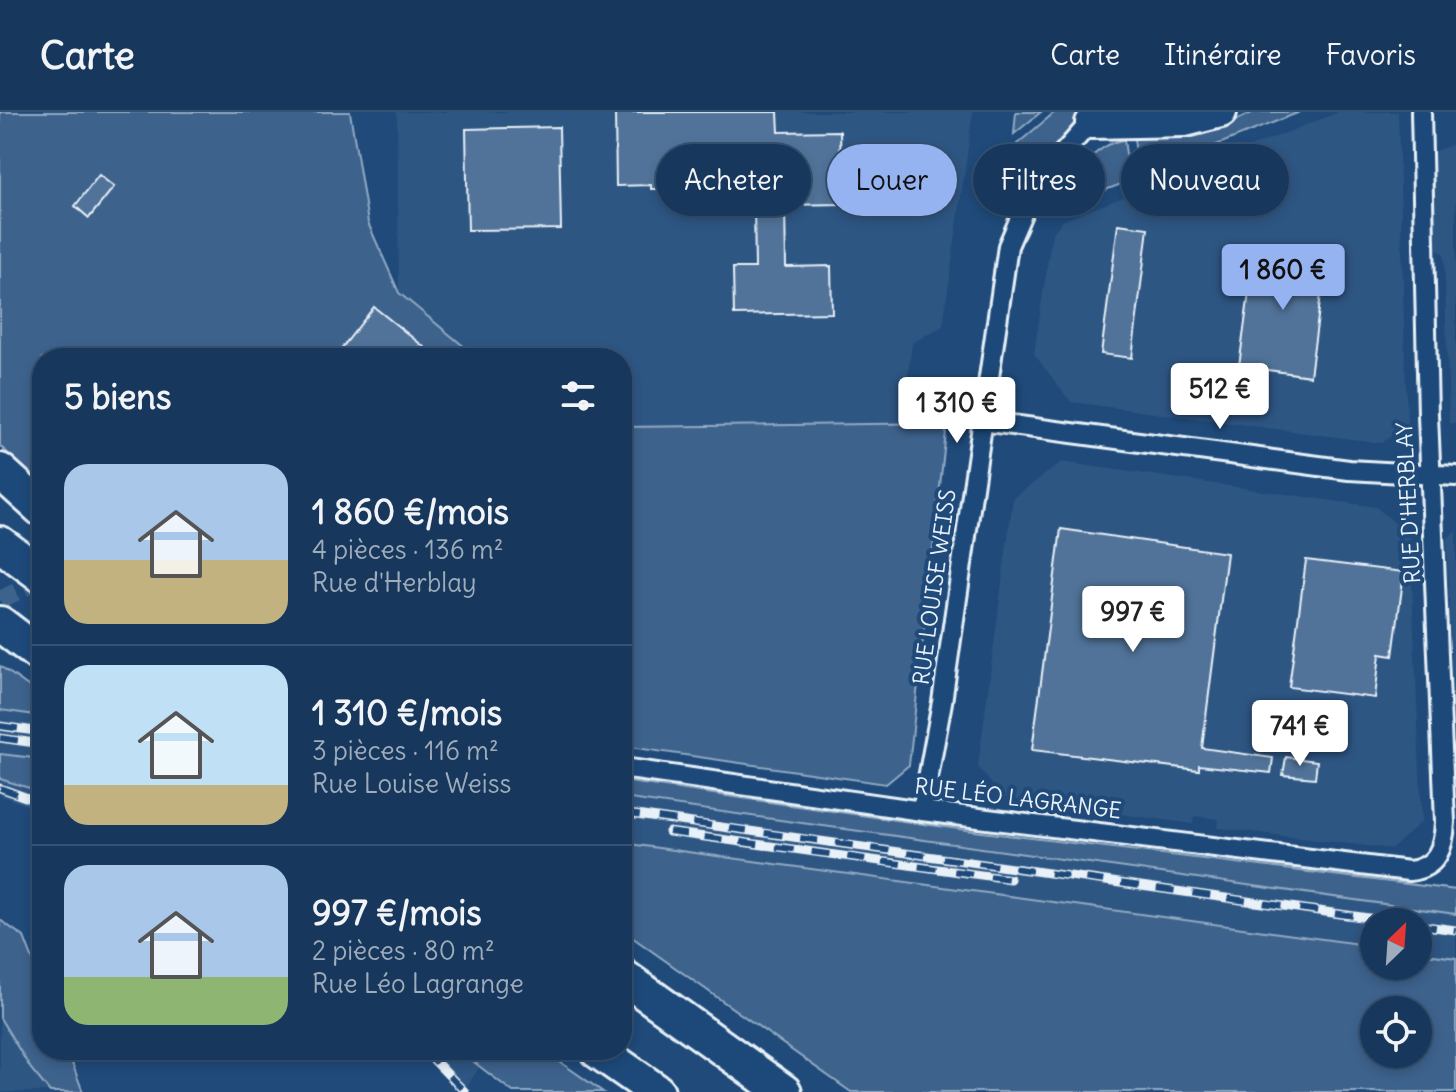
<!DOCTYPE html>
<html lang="fr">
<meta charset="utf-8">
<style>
:root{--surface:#17385c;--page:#203f62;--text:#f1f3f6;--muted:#9eacbb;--line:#365272;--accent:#95b2f1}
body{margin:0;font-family:Delius,sans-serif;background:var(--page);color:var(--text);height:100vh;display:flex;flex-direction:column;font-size:30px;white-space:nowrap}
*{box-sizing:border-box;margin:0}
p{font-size:26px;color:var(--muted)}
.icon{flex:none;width:44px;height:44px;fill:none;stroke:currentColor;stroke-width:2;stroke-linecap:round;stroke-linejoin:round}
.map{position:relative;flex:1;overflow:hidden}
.sheet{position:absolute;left:32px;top:236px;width:600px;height:712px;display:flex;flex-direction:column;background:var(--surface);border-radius:32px;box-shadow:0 4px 12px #0003,0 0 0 2px var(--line)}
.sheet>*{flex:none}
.banner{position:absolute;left:656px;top:32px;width:680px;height:72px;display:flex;gap:16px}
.needle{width:52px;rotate:25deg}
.buttons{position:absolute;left:1360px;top:796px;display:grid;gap:16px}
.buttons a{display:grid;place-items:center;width:72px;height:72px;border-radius:50%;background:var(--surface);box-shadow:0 4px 12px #0003,0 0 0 2px var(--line);font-size:40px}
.price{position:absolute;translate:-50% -68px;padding:0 18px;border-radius:8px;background:#fff;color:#222;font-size:26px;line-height:52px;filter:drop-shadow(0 2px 4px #0008)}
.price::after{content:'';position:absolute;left:50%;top:48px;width:24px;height:18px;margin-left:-12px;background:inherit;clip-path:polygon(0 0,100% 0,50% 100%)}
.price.current{background:var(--accent);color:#111}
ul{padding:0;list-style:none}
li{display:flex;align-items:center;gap:24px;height:200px;padding:0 32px}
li+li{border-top:2px solid var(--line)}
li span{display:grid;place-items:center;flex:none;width:224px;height:160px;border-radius:24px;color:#555}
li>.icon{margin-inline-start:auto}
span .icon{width:96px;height:96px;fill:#fffc;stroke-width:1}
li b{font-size:34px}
h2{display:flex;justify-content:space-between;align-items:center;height:96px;padding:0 32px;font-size:34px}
.chip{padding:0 28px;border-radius:36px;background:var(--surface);box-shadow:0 4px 12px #0003,0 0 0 2px var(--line);font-size:28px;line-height:72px}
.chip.current{background:var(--accent);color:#111}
header{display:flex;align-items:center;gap:48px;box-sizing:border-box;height:112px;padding:0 40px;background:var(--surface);border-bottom:2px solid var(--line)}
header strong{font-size:38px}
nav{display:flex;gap:44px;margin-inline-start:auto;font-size:28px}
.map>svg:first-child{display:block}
.built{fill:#2e5683}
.green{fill:#3c628c;stroke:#92aac2;stroke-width:2;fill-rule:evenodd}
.building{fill:#517399;stroke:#e8f1f8;stroke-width:2}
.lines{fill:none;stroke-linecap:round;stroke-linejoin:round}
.minor-tunnel{stroke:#3d638d;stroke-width:18;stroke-dasharray:18 9;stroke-linecap:butt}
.minor-casing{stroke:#e8f1f8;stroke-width:24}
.trunk-casing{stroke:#e8f1f8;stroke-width:36}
.motorway-casing{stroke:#e8f1f8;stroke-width:40}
.minor{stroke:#1f4a7a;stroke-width:18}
.trunk{stroke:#1f4a7a;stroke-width:30}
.motorway{stroke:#1f4a7a;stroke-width:34}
.rail-casing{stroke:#e8f1f8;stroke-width:9}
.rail{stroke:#1f4a7a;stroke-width:6;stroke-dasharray:18;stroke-linecap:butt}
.labels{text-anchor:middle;stroke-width:8;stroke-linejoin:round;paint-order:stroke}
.street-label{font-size:22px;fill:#e8f1f8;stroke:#1f4a7a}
</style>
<header>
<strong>Carte</strong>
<nav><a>Carte</a><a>Itinéraire</a><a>Favoris</a></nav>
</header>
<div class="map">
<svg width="1456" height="980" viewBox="0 0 1456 980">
<rect width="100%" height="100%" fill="#1f4a7a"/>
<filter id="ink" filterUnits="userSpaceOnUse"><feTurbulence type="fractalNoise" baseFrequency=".0125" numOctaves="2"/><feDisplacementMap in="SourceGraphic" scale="16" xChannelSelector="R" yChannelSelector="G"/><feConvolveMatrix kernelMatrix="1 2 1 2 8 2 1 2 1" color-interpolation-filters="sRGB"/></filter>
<g filter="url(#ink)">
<!-- built -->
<path class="built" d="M397,0h576l-30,214 -31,17 -10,81 -280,3v-69h-144l-79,-64z
M1339,0h59l9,311 -25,20 -311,-41 -37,-48 18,-121 10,-12z
M1456,31v280h-7l-5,-169 -10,-6 -3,-95z
M1062,350l314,45 34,29 12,285 -30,28 -174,-21 1,-9 -25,-3 -1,8 -190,-26 -25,-31 35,-269z
M1456,418v268l-9,-259z
M0,598l42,6v43l-42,-5z
M0,667l42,13v20l-42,-17z
M622,686l834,116v44l-38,-5v-31h-44v24l-752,-103z
M0,808l24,17 18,47v66h25l16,42h-83z
M419,938h39l21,18 -16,24z"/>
<!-- green -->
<path class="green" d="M0,0h350l18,111 31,70 79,65h-436v126l-42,-38z
M1016,0h25l-27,22z
M1055,0h30l-59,66 -31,2 2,-19z
M1254,0h46l-155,61 -7,-5 -5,-36 50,2 5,4c22,-3 44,-17 66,-26z
M1124,28l5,35 8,3 -92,35c14,-24 51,-71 79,-73z
M947,311l-38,342 -23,19 -264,-38v-319z
M0,554l42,30v20l-42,-6z
M0,642l42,5v33l-42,-13z
M622,669l344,49 490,60v24l-834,-116z
M622,731l752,103v20h44v-13l38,5v134h-605l-229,-162zM1374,898h44v44h-44z
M0,808l24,17 18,47v66h25l16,42h-33l-19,-23 -31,-51z
M458,938h85l60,42h-90z"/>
<!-- building -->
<path class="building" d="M615,0h163l1,20 61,-1 2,73 -57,1 1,62 45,-1 1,47 -98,2 -1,-47h22l-1,-62h-22v-18l-81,1v-4l-35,1z
M559,15l2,102 -93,1 -2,-101z
M99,63l15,12 -25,31 -14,-12z
M1118,112l30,4 -16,130 -31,-4z
M1255,136l71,9 -16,119 -71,-10z
M374,195l64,51h-104z
M1061,417l166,24 -25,195 71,10 -2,15 -72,-8v5l-167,-20z
M1306,448l98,12 -11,84 -13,-2 -5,44 -86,-11z
M1286,645l31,4 -2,17 -32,-3z"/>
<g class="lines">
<!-- minor-tunnel -->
<path class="minor-tunnel" d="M0,488l42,-21"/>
<!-- minor casing -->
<g class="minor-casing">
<path id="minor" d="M982,309l367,49 107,6
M622,656l300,43 487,60c28,-3 35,-23 36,-49l-17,-407 -7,-303
M922,699l20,-109 66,-456 26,-60 61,-69"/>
</g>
<!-- trunk casing -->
<g class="trunk-casing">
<path id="trunk" d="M1091,11l94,-2 36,-9"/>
</g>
<!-- motorway casing -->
<g class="motorway-casing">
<path id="motorway" d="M0,359l42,38
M0,432l42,31
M0,512l42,32
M622,864l162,116
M597,938l60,42"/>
</g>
<!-- minor -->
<use href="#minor" class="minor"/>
<!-- trunk -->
<use href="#trunk" class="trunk"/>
<!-- motorway -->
<use href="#motorway" class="motorway"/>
<!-- rail casing -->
<g class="rail-casing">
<path id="rail" d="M0,614l42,6
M0,626l42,6
M0,676l42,15
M622,701l775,109
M669,720l341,47
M1418,813l38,5
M424,938l41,42"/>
</g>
<!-- rail -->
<use href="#rail" class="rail"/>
</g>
</g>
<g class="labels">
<!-- street labels -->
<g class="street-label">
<text transform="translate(1408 391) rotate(-93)" y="8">RUE D'HERBLAY</text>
<text transform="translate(934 475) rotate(-82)" y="8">RUE LOUISE WEISS</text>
<text transform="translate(1018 686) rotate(7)" y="8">RUE LÉO LAGRANGE</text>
</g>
</g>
</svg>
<div class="buttons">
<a><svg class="needle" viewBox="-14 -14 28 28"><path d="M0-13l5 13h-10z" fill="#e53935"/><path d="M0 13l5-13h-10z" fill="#9eacbb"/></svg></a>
<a><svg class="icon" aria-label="locate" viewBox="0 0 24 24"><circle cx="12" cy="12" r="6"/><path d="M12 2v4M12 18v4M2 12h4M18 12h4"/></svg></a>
</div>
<b class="price current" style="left:1283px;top:200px">1 860 €</b>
<b class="price" style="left:1220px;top:319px">512 €</b>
<b class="price" style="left:957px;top:333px">1 310 €</b>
<b class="price" style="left:1133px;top:542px">997 €</b>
<b class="price" style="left:1300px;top:656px">741 €</b>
<div class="banner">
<a class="chip">Acheter</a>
<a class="chip current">Louer</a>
<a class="chip">Filtres</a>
<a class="chip">Nouveau</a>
</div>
<section class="sheet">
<h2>5 biens<svg class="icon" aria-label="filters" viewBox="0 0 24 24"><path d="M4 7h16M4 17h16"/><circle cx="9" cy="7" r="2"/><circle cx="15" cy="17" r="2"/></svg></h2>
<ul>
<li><span style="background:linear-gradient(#a9c7e8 60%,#c2b280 0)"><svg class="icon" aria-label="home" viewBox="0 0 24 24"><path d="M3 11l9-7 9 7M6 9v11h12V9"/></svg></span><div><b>1 860 €/mois</b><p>4 pièces · 136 m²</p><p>Rue d'Herblay</p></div></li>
<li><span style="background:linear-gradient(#bfe0f5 75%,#c2b280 0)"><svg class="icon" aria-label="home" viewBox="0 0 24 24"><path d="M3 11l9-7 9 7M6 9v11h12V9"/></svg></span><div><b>1 310 €/mois</b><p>3 pièces · 116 m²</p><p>Rue Louise Weiss</p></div></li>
<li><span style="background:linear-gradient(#a9c7e8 70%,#8fb573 0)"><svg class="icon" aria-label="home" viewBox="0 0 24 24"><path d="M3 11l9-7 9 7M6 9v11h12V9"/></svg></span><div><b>997 €/mois</b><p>2 pièces · 80 m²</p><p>Rue Léo Lagrange</p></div></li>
</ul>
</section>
</div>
